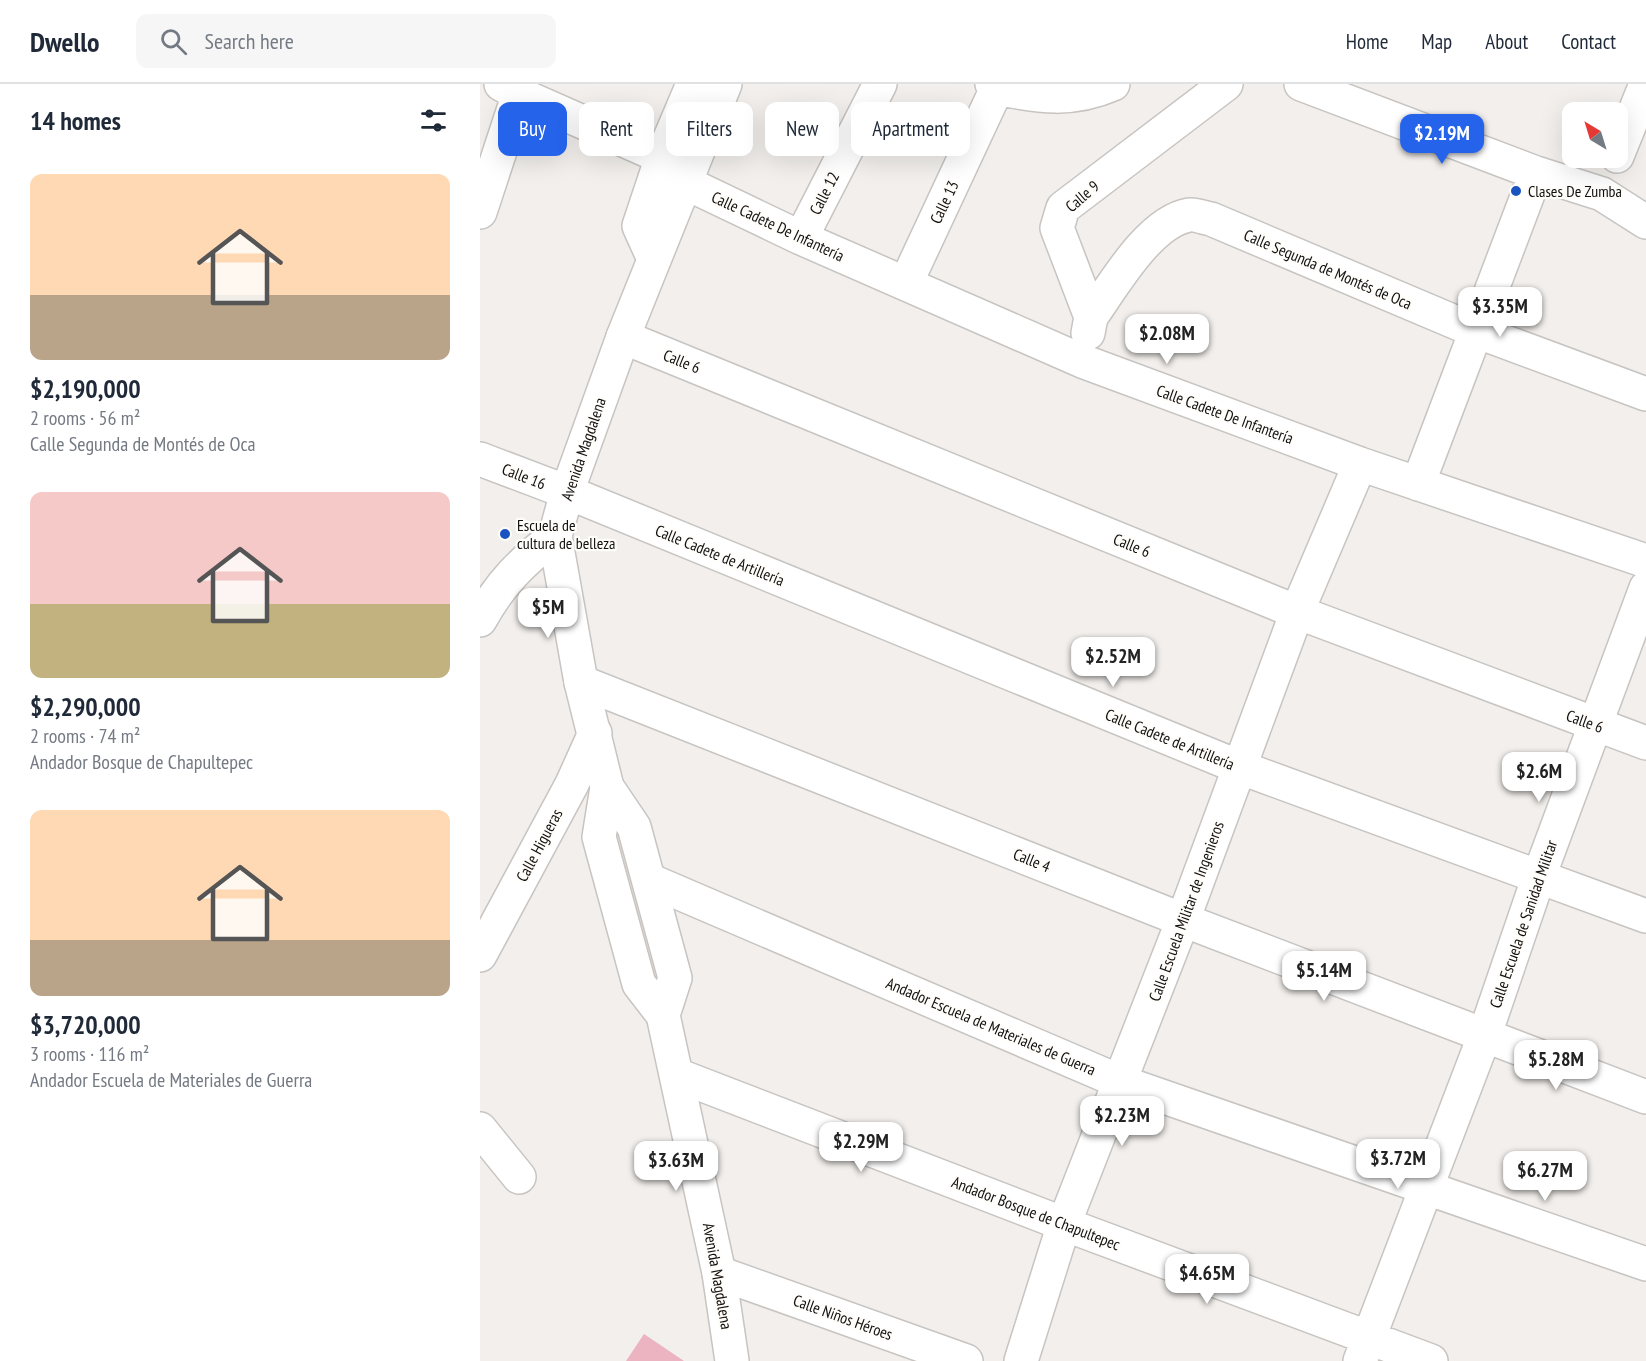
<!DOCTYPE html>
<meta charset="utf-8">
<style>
:root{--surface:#fff;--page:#f6f6f7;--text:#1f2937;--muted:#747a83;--line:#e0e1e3;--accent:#2563eb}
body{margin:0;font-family:"PT Sans Narrow",sans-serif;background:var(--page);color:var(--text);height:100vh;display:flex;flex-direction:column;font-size:22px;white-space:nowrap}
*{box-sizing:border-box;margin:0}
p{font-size:20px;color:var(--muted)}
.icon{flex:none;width:33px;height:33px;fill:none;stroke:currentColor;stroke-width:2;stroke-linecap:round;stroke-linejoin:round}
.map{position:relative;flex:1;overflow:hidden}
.side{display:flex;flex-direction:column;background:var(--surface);width:480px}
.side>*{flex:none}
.hud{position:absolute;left:18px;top:18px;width:570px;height:54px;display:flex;gap:12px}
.needle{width:39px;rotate:322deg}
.controls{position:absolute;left:1082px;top:18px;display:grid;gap:12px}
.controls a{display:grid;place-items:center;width:66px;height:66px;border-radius:12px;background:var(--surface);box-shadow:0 6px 24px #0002;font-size:30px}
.price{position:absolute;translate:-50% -51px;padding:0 14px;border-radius:12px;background:#fff;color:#222;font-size:20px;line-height:39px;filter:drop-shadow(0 2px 3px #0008)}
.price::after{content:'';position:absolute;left:50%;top:36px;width:18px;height:14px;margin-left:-9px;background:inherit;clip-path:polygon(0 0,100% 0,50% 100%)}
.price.current{background:var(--accent);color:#fff}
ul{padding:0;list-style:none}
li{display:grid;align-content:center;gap:12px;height:318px;padding:0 30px}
li span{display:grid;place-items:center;height:186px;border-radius:12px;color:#555}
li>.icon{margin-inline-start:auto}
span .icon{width:108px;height:108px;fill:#fffc;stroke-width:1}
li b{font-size:26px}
h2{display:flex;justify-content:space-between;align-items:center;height:72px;padding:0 30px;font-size:26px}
.tag{padding:0 21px;border-radius:12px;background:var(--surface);box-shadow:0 6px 24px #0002;font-size:21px;line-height:54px}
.tag.current{background:var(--accent);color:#fff}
header{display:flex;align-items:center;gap:36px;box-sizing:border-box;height:84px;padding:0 30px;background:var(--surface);border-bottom:2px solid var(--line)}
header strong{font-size:28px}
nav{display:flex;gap:33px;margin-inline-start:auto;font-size:21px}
.search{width:420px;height:54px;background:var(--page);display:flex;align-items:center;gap:15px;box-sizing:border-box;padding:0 21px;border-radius:12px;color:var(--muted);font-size:22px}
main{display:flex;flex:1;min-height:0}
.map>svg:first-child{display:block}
.green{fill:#ecb3c0}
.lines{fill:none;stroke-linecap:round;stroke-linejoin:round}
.minor-casing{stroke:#c7c4c1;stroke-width:36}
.major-casing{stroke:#c7c4c1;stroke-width:36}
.minor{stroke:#fff;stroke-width:33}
.major{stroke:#fff;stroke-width:33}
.poi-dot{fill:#1954c0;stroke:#fffdfa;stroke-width:2}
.labels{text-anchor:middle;stroke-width:4.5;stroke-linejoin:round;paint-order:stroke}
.poi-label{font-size:16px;fill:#11100f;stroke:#fffdfa;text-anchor:start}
.street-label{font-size:16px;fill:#11100f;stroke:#fffdfa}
</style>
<header>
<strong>Dwello</strong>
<div class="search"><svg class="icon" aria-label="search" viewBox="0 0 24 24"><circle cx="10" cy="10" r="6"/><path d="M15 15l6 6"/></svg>Search here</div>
<nav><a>Home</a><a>Map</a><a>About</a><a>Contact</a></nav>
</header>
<main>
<section class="side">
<h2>14 homes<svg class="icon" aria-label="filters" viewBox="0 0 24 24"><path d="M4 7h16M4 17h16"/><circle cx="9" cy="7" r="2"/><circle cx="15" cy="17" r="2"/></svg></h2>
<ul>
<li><span style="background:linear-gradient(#ffd9b3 65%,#b9a48a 0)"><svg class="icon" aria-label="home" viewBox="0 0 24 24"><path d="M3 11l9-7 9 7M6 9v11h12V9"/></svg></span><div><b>$2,190,000</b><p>2 rooms · 56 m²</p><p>Calle Segunda de Montés de Oca</p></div></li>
<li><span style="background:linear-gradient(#f6c9c9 60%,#c2b280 0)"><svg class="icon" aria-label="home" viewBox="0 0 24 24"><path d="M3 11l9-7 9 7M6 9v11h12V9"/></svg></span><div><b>$2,290,000</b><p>2 rooms · 74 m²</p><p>Andador Bosque de Chapultepec</p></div></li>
<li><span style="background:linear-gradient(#ffd9b3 70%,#b9a48a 0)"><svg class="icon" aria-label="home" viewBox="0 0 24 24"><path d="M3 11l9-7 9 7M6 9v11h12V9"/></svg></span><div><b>$3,720,000</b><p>3 rooms · 116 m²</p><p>Andador Escuela de Materiales de Guerra</p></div></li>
</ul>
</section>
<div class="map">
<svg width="1166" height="1277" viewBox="0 0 1166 1277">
<rect width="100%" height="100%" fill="#f2efec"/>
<!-- green -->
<path class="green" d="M164,1250l40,27h-58z"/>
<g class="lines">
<!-- minor casing -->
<g class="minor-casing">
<path id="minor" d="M21,0l18,10 143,63
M512,0l5,4c42,9 75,14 116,-4
M821,0l235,89 66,21 44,28
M1137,72l29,-72
M204,98l117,56 281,123 278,103 286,97
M0,128l42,-128
M321,154l79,-154
M173,173l-14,-31 23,-69 31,-73
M426,199l91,-195
M611,233c22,-31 58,-95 98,-102 6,-1 16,3 22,4l265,112 170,63
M608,249l3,-16 -34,-89 6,-20 163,-124
M143,253l674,275 349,131
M938,400l118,-311
M87,408l672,275 407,149
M0,536c20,-37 43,-59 75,-84
M101,598l602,238 463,177
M169,796l472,202 525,182
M0,871l92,-171 23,-51
M197,991l387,149 367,137
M0,1045l39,48
M239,1189l247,88
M541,1277l43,-137 119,-304 114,-308 63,-148
M880,1277l124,-324 54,-158 108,-291"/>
</g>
<!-- major casing -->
<g class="major-casing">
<path id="major" d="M0,375l87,33
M127,703l-8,50 40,147 24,31 56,258 13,88
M183,931l12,-37 -41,-151 -27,-40 -26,-105 -26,-146 12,-44 56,-155 102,-253"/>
</g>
<!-- minor -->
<use href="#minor" class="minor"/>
<!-- major -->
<use href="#major" class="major"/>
</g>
<!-- markers -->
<g class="poi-dot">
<circle cx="1036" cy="107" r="6"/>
<circle cx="25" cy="450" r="6"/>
</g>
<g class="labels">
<!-- poi labels -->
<g class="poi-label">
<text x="1048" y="113">Clases De Zumba</text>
<text x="37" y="447">Escuela de<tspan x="37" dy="18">cultura de belleza</tspan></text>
</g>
<!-- street labels -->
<g class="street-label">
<text transform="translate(344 109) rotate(-63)" y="6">Calle 12</text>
<text transform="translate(602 112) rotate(-41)" y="6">Calle 9</text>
<text transform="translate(464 118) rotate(-65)" y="6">Calle 13</text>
<text transform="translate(298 142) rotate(25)" y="6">Calle Cadete De Infantería</text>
<text transform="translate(848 185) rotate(23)" y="6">Calle Segunda de Montés de Oca</text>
<text transform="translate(202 277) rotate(22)" y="6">Calle 6</text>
<text transform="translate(745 330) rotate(20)" y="6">Calle Cadete De Infantería</text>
<text transform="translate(103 365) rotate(-71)" y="6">Avenida Magdalena</text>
<text transform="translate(44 392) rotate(21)" y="6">Calle 16</text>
<text transform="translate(652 461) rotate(22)" y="6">Calle 6</text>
<text transform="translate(240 471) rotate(22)" y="6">Calle Cadete de Artillería</text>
<text transform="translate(1105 637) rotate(20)" y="6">Calle 6</text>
<text transform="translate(690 655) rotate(22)" y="6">Calle Cadete de Artillería</text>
<text transform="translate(59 761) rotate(-62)" y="6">Calle Higueras</text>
<text transform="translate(552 776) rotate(22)" y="6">Calle 4</text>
<text transform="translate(706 827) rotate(-70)" y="6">Calle Escuela Militar de Ingenieros</text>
<text transform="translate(1043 840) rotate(-71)" y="6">Calle Escuela de Sanidad Militar</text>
<text transform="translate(511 942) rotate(23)" y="6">Andador Escuela de Materiales de Guerra</text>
<text transform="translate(556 1129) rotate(21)" y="6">Andador Bosque de Chapultepec</text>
<text transform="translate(238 1192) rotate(80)" y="6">Avenida Magdalena</text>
<text transform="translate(363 1233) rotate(20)" y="6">Calle Niños Héroes</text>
</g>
</g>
</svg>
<div class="controls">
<a><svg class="needle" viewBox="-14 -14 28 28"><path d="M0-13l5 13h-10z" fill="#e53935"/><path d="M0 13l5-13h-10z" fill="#747a83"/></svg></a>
</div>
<b class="price current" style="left:962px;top:81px">$2.19M</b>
<b class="price" style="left:1020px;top:254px">$3.35M</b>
<b class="price" style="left:687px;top:281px">$2.08M</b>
<b class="price" style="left:68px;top:555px">$5M</b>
<b class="price" style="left:633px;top:604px">$2.52M</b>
<b class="price" style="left:1059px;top:719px">$2.6M</b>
<b class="price" style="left:844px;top:918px">$5.14M</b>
<b class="price" style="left:1076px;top:1007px">$5.28M</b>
<b class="price" style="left:642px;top:1063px">$2.23M</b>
<b class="price" style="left:381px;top:1089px">$2.29M</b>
<b class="price" style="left:918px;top:1106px">$3.72M</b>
<b class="price" style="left:196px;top:1108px">$3.63M</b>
<b class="price" style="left:1065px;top:1118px">$6.27M</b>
<b class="price" style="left:727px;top:1221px">$4.65M</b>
<div class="hud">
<a class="tag current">Buy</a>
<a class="tag">Rent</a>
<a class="tag">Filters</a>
<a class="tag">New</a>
<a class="tag">Apartment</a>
</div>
</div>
</main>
